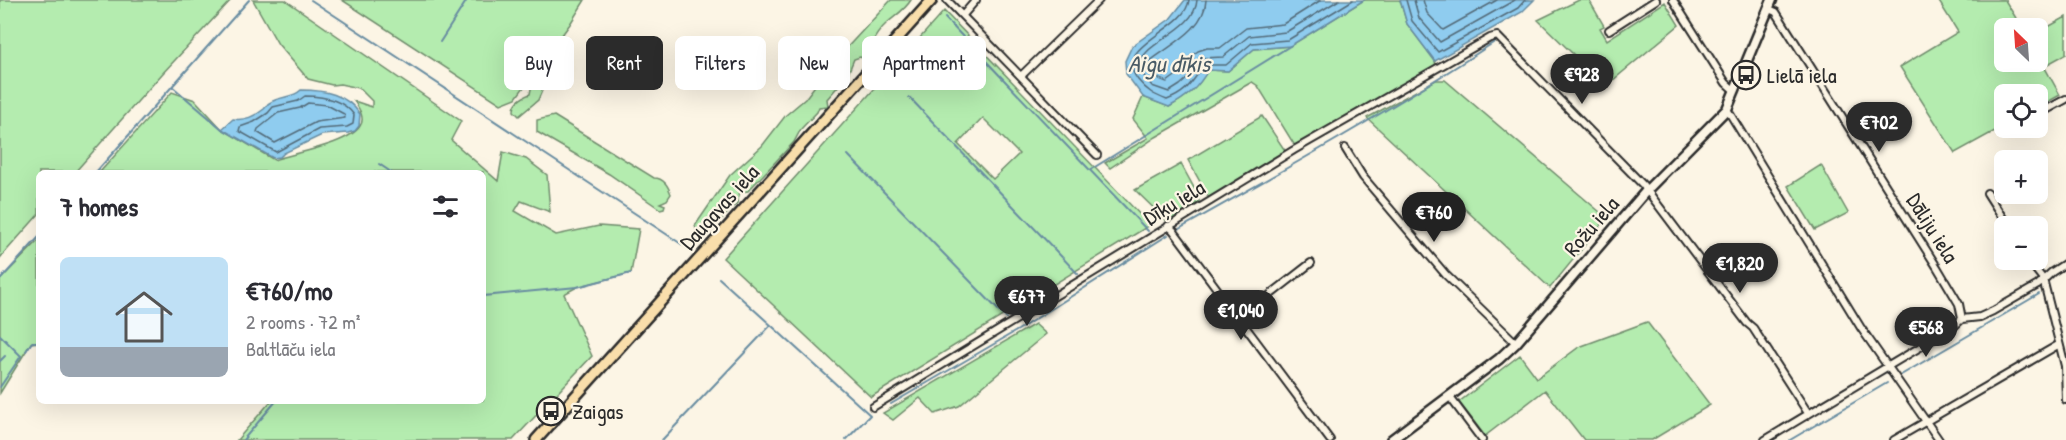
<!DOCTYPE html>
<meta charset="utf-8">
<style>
:root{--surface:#fff;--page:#f7f7f7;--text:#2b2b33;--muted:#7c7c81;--line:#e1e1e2;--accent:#2b2b2b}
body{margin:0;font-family:"Patrick Hand",sans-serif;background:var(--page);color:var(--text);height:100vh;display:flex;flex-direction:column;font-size:22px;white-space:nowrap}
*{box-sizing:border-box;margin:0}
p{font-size:20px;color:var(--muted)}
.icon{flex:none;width:33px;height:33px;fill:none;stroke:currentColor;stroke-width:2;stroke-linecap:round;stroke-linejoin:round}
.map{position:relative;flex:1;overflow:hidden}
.sheet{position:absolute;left:36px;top:170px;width:450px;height:234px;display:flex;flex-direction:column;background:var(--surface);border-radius:9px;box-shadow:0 6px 24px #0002}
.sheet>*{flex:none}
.banner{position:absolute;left:504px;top:36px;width:570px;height:54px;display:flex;gap:12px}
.needle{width:39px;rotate:335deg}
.controls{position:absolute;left:1994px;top:18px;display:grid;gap:12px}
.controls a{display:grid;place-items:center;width:54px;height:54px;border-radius:9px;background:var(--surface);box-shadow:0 6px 24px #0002;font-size:30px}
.price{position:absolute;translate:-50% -51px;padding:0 14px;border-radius:21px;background:var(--accent);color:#fff;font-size:20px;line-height:39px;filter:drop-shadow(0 2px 3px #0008)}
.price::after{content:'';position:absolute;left:50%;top:36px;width:18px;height:14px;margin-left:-9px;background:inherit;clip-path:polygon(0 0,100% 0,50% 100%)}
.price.current{background:#222;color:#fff}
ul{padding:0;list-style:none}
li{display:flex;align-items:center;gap:18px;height:150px;padding:0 24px}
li+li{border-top:2px solid var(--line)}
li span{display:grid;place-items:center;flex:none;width:168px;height:120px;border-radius:9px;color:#555}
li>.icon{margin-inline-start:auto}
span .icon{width:72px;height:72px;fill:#fffc;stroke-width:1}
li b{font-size:26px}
h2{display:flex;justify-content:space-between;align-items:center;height:72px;padding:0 24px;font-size:26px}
.pill{padding:0 21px;border-radius:9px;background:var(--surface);box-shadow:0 6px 24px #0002;font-size:21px;line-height:54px}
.pill.current{background:var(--accent);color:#fff}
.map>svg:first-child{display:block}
.green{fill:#b4ecaf;stroke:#708c6d;stroke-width:1.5;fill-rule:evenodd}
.water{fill:#8fccef;stroke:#678ca1;stroke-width:1.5}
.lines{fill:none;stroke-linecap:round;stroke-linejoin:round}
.shore{stroke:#536b79;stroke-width:1.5}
.stream{stroke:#678ca1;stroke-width:2}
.street-casing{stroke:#2b2b2b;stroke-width:10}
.secondary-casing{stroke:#2b2b2b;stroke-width:13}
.primary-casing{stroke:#2b2b2b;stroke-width:14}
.street{stroke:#fcf5e5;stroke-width:6}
.secondary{stroke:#fcf5e5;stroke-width:8}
.primary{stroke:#f9deab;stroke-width:9}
.labels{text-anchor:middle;stroke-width:4.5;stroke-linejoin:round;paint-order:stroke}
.poi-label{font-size:22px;fill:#2b2b2b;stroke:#fcf5e5;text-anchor:start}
.street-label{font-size:22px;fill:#2b2b2b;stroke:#fcf5e5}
.water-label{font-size:24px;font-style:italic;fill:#495b66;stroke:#fcf5e5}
</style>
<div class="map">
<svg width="2066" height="440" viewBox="0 0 2066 440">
<rect width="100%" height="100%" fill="#fcf5e5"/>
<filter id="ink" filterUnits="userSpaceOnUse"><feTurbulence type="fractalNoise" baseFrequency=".0167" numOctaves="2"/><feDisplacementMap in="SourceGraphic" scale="12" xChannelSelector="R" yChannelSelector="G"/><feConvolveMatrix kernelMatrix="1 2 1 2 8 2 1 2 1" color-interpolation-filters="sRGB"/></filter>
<g filter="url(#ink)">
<!-- green -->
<path class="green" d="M0,0h231l-69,74 -87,98h-36v42l-39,44z
M253,0h32l176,121 -10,19 47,41 5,-29 23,7 21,16 3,37 -29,-11 -6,10 41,24 43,-9 40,3 -8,44 -54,14 -13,7 28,62 -79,84h-276l34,-39 212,-1v-228h-383l72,-80 23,8 27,29 52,31c20,-7 75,-16 86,-34 6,-8 -2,-19 -6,-25l18,6v-6l-13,-13 -19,-4 -8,1 -24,-6 -30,-35z
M342,0h243l-15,24 -54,74 -15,6z
M891,0h20c-6,10 -15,15 -24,23 -7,6 -15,19 -19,27l3,4 -2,7 -9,-4 -6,2 -7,17 -20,23 1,7 -9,1 -2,5 -16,17 -7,13 -46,49 -8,1 -3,11 -33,34 -6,-4 -3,-7 4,-6 31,-45 32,-29 24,-31 19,-16 24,-32z
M1364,0h36l7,24 28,37 1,5 -141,80 -37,-60 -6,-4 -96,55 -46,31 -5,-5 43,-25 -15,-19 10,-22 26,10c18,-10 29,-19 39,-37l20,1 26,-22 36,-3z
M1579,0h10l15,26 -4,2 7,12 58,-38 14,23 -73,61 -68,-66z
M1938,0h67l17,28h-18v34h33v-29l29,-16v37l-22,12 16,29 -23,13v-14h-33v32l-49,27 -55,-86 58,-35z
M944,11l206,214 -279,172 -148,-139zM983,118l36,36 -26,25 -35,-35z
M557,56l-19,44 -19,16 -5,-5c0,-9 8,-14 16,-17l2,-10 22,-27z
M1436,80h9l162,138 -57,70 -183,-170z
M554,116l100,62c10,0 14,8 17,16l-4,6 -7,3 5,2 -1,3 -4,1 -51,-35 -72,-42v-12z
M1262,116l24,36 -77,46 -21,-38z
M1181,164l17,31 1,7 -31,20 -33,-32z
M1821,165l27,48 -33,17 -27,-44z
M39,240v102l-8,1 -31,50v-113z
M1647,322l63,83 -58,35h-68l-39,-50 -60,46 -26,-34 61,-47 17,23 42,-31z
M1035,324l11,10 -87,72 -24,8 -15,-16 -27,22 -10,-7z"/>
<!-- water -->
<path class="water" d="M1185,0h179l-74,46 -36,3 -26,22 -20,-1c-10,18 -21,27 -39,37l-26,-10 -17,-23 -1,-13 7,-15 38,-27z
M1400,0h134l-12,12 -87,49 -28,-37z
M301,90c24,0 45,4 59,24l-1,12 -4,5 -7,2 -26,2 -38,18 -4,4 -7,1 -51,-29 11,-10c11,2 23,-3 31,-10 5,-5 1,-4 7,-7 10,-6 22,-4 30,-12z"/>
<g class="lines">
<!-- shore -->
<path class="shore" d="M1189,0c-3,31 -79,45 -51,80 9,11 16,15 29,20 23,-9 24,-19 38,-35h21l26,-22 36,-3 65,-40
M1197,0c-2,33 -59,42 -58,69l13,17 17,6 11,-7 9,-8 13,-19 21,-1 26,-21 37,-4 53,-32
M1206,0c-1,29 -36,45 -56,61l-1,6 8,11 10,4 15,-11 8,-14 8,-6 9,-3h13l26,-20 37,-4 38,-24
M1406,0l6,21 26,31 80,-44 7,-8
M1414,0l5,18 21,24 75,-42
M1423,0l4,13 16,17 54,-30
M305,96c18,0 38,3 49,19l-1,9 -6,3 -28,2 -43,23 -37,-21 1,-4 14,-5 14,-9 5,-6 25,-6z
M308,103l19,2 17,9 1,4 -29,4 -41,21 -18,-11 1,-3 20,-16 22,-5z"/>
<!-- stream -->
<path class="stream" d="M311,0l381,251
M945,18l203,213
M440,42l27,-42
M173,87l49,42
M909,97l169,177
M848,155l158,163
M379,164l12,8
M1090,170l200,-124
M96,172l153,-172
M1179,229c107,-60 214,-120 317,-188
M719,278l151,137 -24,25
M0,280l39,-43
M483,296l94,-9 54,-14
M0,335l21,21 -21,31
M26,351l6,-9h7
M0,361l5,-5
M1901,375l138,-81
M891,404l127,-74 150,-95
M243,440l34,-40
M662,440l109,-115
M1790,440l97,-57"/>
<!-- street casing -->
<g class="street-casing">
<path id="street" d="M947,0l150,155
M1673,0l53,83 9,8
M1769,9l7,3 161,255 22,37 3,15
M963,15l13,-15
M1609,30l47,-30
M1021,76l78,-76
M1727,109l134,219 78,112
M2037,115l29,-16
M2008,131l7,-3
M1345,148l18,29 83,98 70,68
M1987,193l21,33
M1168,226l5,4 157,210
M2028,260l15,19 22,87 1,34
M1239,319l72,-56
M1449,396l33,44
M873,407l421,-257 196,-112 7,-2 146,149 104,138 6,5 55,85
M1765,440l187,-112 10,-9 18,-2 13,-6 45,-26 14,-13 14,-9
M1894,440l164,-95"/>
</g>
<!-- secondary casing -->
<g class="secondary-casing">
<path id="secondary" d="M1391,440l108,-81 17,-16 131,-153 80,-81 45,-109"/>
</g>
<!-- primary casing -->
<g class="primary-casing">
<path id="primary" d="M536,440l396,-440"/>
</g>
<!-- street -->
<use href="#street" class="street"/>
<!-- secondary -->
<use href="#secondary" class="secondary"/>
<!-- primary -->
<use href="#primary" class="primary"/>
</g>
</g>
<!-- icons -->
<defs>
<g id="bus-ring" transform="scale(1.5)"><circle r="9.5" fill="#fcf5e5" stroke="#2b2b2b" stroke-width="1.5"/><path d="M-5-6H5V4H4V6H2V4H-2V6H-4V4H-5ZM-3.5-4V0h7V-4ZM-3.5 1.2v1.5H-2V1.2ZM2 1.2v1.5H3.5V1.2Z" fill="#2b2b2b"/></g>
</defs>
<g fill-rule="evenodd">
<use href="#bus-ring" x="1746" y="75"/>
<use href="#bus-ring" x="551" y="411"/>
</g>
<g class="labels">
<!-- poi labels -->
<g class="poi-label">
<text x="1767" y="83">Lielā iela</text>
<text x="572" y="419">Zaigas</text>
</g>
<!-- street labels -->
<g class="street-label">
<text transform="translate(1174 202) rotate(-31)" y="8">Dīķu iela</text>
<text transform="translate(719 207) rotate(-48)" y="8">Daugavas iela</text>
<text transform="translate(1591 226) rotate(-49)" y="8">Rožu iela</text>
<text transform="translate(1933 228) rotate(58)" y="8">Dāliju iela</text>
</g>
<!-- water labels -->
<g class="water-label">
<text x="1169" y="72">Aigu dīķis</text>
</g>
</g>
</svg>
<div class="controls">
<a><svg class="needle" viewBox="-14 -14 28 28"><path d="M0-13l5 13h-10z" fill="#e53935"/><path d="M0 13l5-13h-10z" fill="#7c7c81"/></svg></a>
<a><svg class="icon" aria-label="locate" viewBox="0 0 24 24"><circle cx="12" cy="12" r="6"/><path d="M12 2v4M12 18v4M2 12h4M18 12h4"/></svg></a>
<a>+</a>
<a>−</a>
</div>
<b class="price" style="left:1582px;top:105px">€928</b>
<b class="price" style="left:1879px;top:153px">€702</b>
<b class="price current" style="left:1434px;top:243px">€760</b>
<b class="price" style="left:1740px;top:294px">€1,820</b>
<b class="price" style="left:1027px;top:327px">€677</b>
<b class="price" style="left:1241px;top:341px">€1,040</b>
<b class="price" style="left:1926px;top:358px">€568</b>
<div class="banner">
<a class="pill">Buy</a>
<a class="pill current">Rent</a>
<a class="pill">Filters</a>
<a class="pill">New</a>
<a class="pill">Apartment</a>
</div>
<section class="sheet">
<h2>7 homes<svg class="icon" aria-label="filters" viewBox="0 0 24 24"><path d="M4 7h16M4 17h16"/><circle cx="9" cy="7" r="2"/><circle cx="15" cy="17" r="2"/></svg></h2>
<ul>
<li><span style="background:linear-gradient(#bfe0f5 75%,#9aa5b1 0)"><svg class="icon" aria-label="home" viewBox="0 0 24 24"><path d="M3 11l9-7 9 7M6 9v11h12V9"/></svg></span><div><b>€760/mo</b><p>2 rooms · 72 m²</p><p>Baltlāču iela</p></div></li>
</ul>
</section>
</div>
